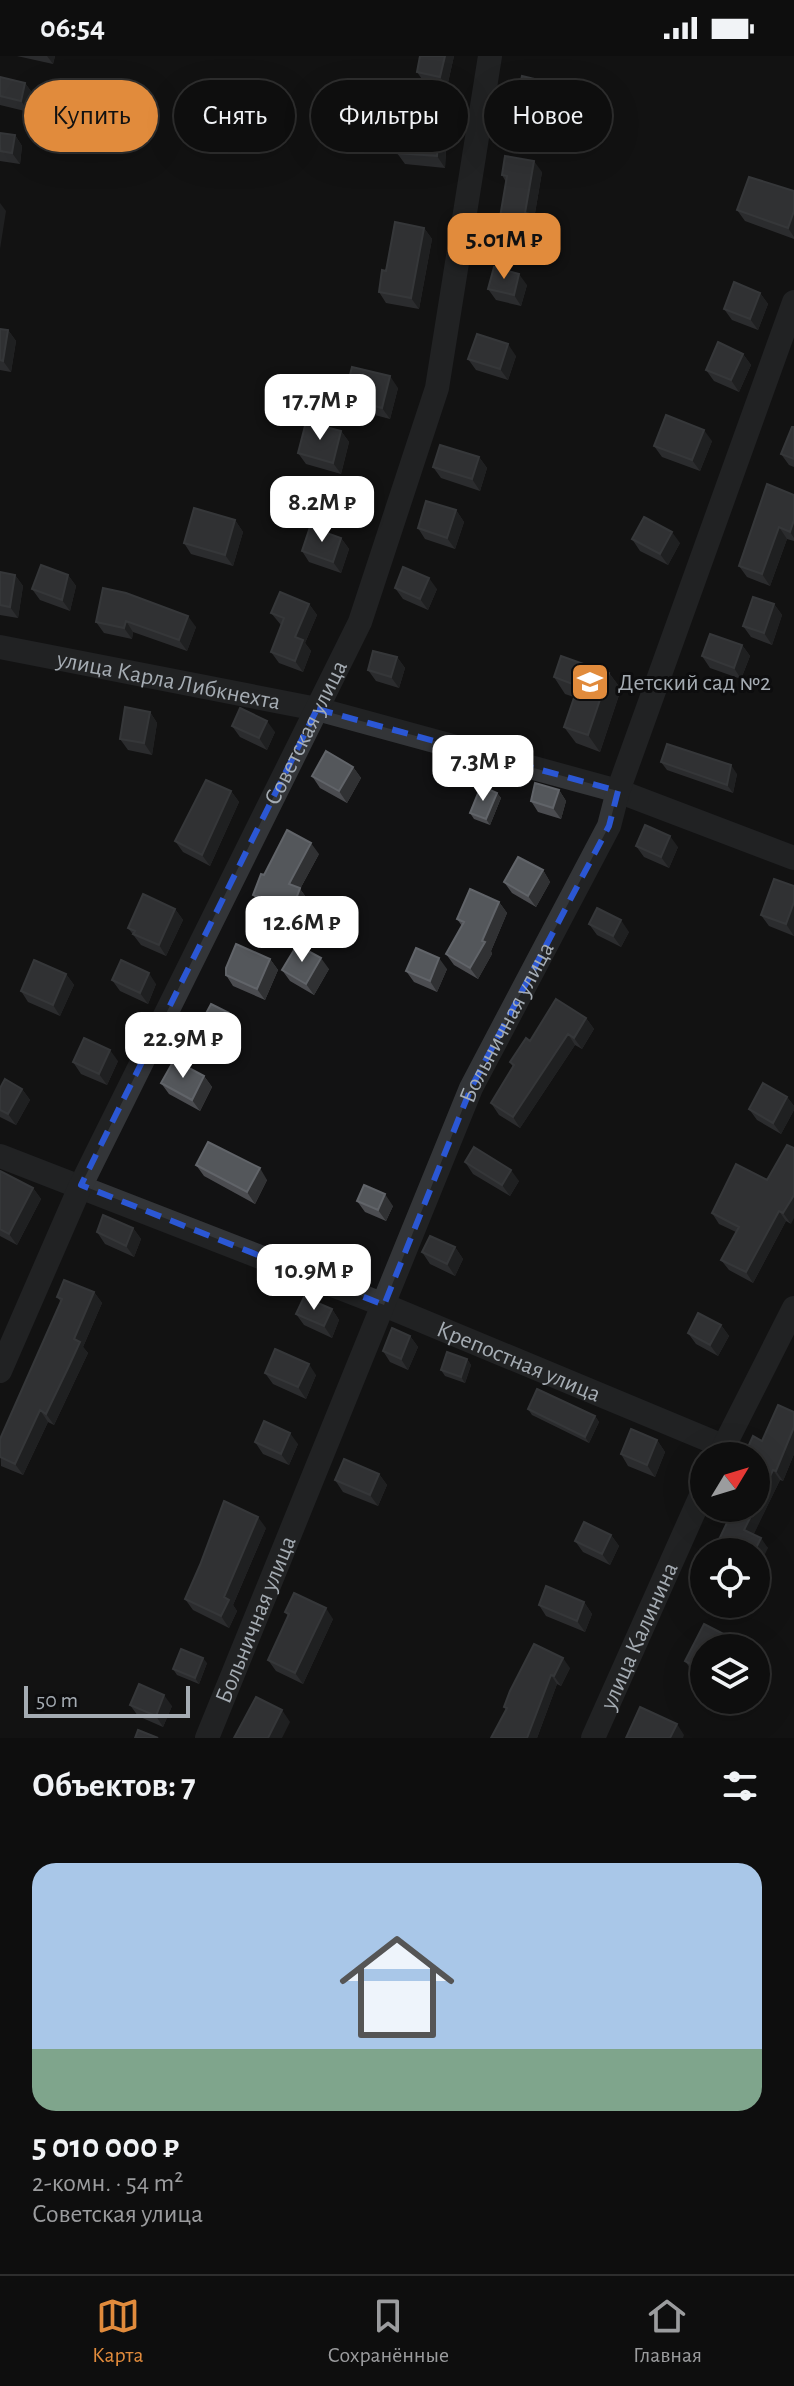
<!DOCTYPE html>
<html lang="ru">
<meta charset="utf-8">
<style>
:root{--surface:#0e0e0e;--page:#1c1c1c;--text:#f1f3f6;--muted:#9b9c9e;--line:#2e2e2e;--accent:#e18b3c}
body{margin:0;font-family:"Alegreya Sans",sans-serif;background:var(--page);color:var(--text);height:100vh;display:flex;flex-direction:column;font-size:30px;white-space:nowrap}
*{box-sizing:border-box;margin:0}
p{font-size:26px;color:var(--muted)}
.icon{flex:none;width:44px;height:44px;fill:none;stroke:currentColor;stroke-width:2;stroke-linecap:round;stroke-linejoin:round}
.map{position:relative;height:1682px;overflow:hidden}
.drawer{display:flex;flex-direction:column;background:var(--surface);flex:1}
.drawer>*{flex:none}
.top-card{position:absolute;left:24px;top:24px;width:746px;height:72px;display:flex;gap:16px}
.needle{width:52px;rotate:52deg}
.tools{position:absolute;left:690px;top:1386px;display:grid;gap:16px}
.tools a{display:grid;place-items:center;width:80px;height:80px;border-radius:50%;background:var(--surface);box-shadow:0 8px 32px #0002,0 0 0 2px var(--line);font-size:40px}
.scale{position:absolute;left:24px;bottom:20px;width:166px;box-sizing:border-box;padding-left:8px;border:4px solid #a5acb3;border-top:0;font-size:22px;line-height:28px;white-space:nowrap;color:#a5acb3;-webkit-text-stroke:6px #0d0d0e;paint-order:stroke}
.price{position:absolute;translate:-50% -68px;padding:0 18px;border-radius:16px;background:#fff;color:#222;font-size:26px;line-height:52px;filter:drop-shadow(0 2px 4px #0008)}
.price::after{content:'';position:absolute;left:50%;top:48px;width:24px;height:18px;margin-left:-12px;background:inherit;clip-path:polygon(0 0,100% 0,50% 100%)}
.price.active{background:var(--accent);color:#111}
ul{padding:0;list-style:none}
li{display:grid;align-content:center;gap:16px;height:424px;padding:0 32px}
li+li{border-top:2px solid var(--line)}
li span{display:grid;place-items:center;height:248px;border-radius:24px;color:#555}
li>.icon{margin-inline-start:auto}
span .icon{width:144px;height:144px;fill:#fffc;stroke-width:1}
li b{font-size:34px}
h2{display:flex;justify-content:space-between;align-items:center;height:96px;padding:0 32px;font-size:34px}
.pill{padding:0 28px;border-radius:36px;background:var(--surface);box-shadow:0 8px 32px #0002,0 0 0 2px var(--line);font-size:28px;line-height:72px}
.pill.active{background:var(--accent);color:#111}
.status{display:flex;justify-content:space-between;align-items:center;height:56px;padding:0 40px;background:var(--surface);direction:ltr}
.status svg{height:22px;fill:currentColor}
.tabs{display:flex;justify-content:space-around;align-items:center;height:112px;border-top:2px solid var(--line);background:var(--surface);font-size:22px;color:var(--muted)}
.tabs a{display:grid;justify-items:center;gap:4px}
.tabs .active{color:var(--accent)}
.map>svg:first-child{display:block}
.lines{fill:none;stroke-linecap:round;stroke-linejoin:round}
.minor{stroke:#333538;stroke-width:24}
.wall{fill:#4b4c50}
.shaded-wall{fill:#303133}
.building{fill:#54575b;stroke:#616469;stroke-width:2}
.marked{fill:none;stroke:#2b57d4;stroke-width:6;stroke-dasharray:16 10;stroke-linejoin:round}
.labels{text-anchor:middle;stroke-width:6;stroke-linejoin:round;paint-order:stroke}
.street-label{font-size:24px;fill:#a5acb3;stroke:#0d0d0e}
.poi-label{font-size:24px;fill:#a5acb3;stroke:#0d0d0e;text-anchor:start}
</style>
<div class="status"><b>06:54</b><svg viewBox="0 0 49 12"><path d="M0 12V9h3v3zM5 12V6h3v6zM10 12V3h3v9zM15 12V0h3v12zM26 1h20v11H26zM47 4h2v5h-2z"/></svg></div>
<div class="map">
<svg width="794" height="1682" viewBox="0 0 794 1682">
<rect width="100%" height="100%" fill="#121213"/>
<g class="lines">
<!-- minor -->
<g class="minor">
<path id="s1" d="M0,591l317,62 301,82 176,67"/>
<path id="s2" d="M0,1100l384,149 339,141"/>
<path id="s3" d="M0,1315l81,-186 279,-563 77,-234 53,-332"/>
<path d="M719,1400l75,-148"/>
<path id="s4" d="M207,1682l264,-650 138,-262 9,-35 176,-489"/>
<path id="s5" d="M593,1682l111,-249"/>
</g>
</g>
<!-- wall -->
<path class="wall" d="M17,0h38l-2,8z
M420,0h34l-7,31 -23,-5 -7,-10z
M0,21l25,6 8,11 -4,18 -29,-7z
M559,38l-7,29 -29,-7 -8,-11z
M0,77l15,2 7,11 -2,18 -20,-3z
M438,82l8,11 -1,19 -40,-4 -8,-11z
M542,116l-8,47 4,7 -3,19 -29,-5 -8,-11 8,-47 -4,-7z
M794,135v48l-49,-18 -8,-11z
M424,172l8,11 -13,70 -33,-6 -7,-11 7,-21z
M527,229l-6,21 -25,-6 -8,-11z
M760,237l8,11 -10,26 -26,-10 -8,-11z
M0,273l8,1 8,11 -5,31 -11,-2z
M743,298l8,11 -12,27 -25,-11 -8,-11z
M516,300l-8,24 -32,-10 -8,-11z
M398,332l-8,31 -38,-10 -8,-11z
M794,371v40l-5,-2 -8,-11z
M341,375l8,11 -8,32 -35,-10 -8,-11z
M712,385l-12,30 -38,-14 -8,-11z
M479,401l8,11 -7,23 -39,-13 -8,-11z
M794,439v46l-7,-2 -17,47 -23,-9 -8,-11z
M456,454l8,12 -9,27 -30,-10 -7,-11z
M235,464l8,12 -10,34 -42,-12 -7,-11z
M341,482l8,11 -8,24 -32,-11 -7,-11z
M632,483l48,4 -12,22 -28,-14z
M0,516l15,3 8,11 -5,32 -18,-3z
M68,519l8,11 -6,25 -30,-11 -8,-11z
M103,532l93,39 -9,24 -54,-19 -1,7 -28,-6 -8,-11z
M395,532l42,1 -9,21 -25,-11z
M309,548l8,11 -12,28 6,8 -8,21 -24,-9 -8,-11 10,-27 -10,-12z
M774,548l8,11 -10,30 -21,-8 -8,-11z
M742,589l8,11 -9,23 -31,-11 -8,-12z
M397,601l8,11 -6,20 -23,-7 -8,-11z
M609,617l12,16 -21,63 -24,-9 -12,-16 10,-30 -9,-3 -11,-17z
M150,656l7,11 -5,32 -24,-5 -8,-11z
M232,670l43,6 -8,18 -27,-13z
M661,706l76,12 -4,19 -66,-23z
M353,711l8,11 -14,25 -27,-15 -8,-12z
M559,734l7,11 -5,18 -23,-7 -7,-11z
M231,735l8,11 -29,64 -27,-14 -8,-11z
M497,737l4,5 -11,27 -16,-6 -4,-6z
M636,790l42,1 -9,21 -25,-11z
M319,798l-19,35 8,11 -9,21 -38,-14 -8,-12 11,-20z
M543,814l7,12 -14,25 -24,-14 -8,-11z
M794,830v50l-25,-10 -8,-11z
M499,846l8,11 -16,38 1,3 -14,25 -24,-14 -8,-11 16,-28 -5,-7z
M175,853l8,11 -17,36 -25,-11 -13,-17z
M589,868l40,8 -8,15 -24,-12z
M270,903l8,11 -13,30 -32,-14 -7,-11z
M329,913l-15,26 -24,-14 -8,-11z
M447,913l-10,23 -23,-10 -8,-11z
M66,918l8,11 -14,31 -32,-14 -7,-11z
M112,924l44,4 -8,20 -28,-13z
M229,957l8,11 -9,17 -18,-9 -8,-11z
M586,962l8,11 -12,20 -7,-4 -55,83 -21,-13 -8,-12 22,-36 -3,-5 20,-21z
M118,1005l-11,24 -26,-11 -8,-12z
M204,1020l8,11 -12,24 -31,-17 -8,-11z
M0,1032l22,1 8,11 -14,25 -16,-8z
M787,1041l7,9v4l-13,24 -24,-14 -8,-11z
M465,1106l54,19 -9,15 -37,-22z
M196,1109l71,15 -12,24 -51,-28z
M0,1115l33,17 8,11 -24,46 -17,-9z
M767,1124l24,44 -5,-3 -33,62 -24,-13 -8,-10 15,-28 -17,-8 -7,-11z
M357,1145l36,5 -7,15 -21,-9z
M133,1172l8,11 -7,18 -29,-13 -8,-12z
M455,1191l8,12 -8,17 -25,-12 -8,-12z
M94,1236l8,11 -19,44 5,6 -34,72 -6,-3 -25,53 -22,-9 -1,-27 61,-137 -4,-5z
M332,1253l7,11 -7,18 -28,-13 -8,-11z
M721,1269l8,11 -11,20 -22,-12 -8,-11z
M410,1280l8,11 -10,23 -18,-8 -7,-11z
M467,1303l4,6 -6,18 -20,-7 -4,-6z
M265,1317l51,2 -10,24 -33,-15z
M528,1353l67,7 4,6 -10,21 -57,-28z
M794,1356v42l-11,27 -3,-1 -27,55 15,13 -12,4h-41l-1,-2 20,-42 28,-67z
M657,1384l8,12 -10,25 -27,-11 -7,-12z
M255,1386l43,2 -9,21 -26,-11z
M379,1418l8,11 -9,21 -35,-14 -8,-12z
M266,1472l-33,77 4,6 -8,17 -36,-18 -8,-11z
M611,1479l8,11 -9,19 -27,-13 -8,-11z
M584,1546l8,12 -7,18 -39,-16 -7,-11z
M724,1548h21l-4,9z
M285,1556l48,7 -30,65 -27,-13 -8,-11 20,-44z
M704,1592v30l-11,-6 -8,-11z
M207,1607l-8,21 -22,-9 -4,-6z
M570,1612l-9,18 -4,-2 -20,54h-46l15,-28 -2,-3 6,-16z
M130,1649l42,1 -9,21 -25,-11z"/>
<!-- shaded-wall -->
<path class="shaded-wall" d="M47,0h8l-2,8z
M445,0h9l-7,31 -7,-10z
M25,27l8,11 -4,18 -8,-11z
M551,27l8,11 -7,29 -8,-11z
M15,79l7,11 -2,18 -8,-11z
M438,82l8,11 -1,19 -8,-12z
M534,105l8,11 -8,47 4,7 -3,19 -8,-11 -2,-21z
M0,147l6,8 -6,38z
M794,155v26l-6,-9z
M424,172l8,11 -13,70 -8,-11z
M519,218l8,11 -6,21 -7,-11z
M760,237l8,11 -10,26 -8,-11z
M8,274l8,11 -5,31 -8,-11z
M508,288l8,12 -8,24 -8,-11z
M743,298l8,11 -12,27 -8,-12z
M390,320l8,12 -8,31 -8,-11z
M704,374l8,11 -12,30 -8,-11z
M341,375l8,11 -8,32 -8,-11z
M479,401l8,11 -7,23 -8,-12z
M456,454l8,12 -9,27 -8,-11z
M235,464l8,12 -10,34 -8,-11z
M794,464v18l-4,-6z
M779,471l8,12 -17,47 -8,-12z
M672,476l8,11 -12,22 -8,-11z
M341,482l8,11 -8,24 -8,-11z
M15,519l8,11 -5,32 -8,-11z
M68,519l8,11 -6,25 -8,-11z
M429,522l8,11 -9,21 -8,-11z
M309,548l8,11 -12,28 6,8 -8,21 -8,-11v-24z
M774,548l8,11 -10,30 -8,-12z
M188,560l8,11 -9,24 -8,-11z
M126,565l7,11 -1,7 -8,-11z
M742,589l8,11 -9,23 -7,-11z
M397,601l8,11 -6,20 -8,-11z
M609,617l12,16 -21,63 -12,-17z
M150,656l7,11 -5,32 -8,-12z
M267,665l8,11 -8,18 -8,-12z
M731,709l6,9 -4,19 -6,-8z
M353,711l8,11 -14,25 -8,-12z
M559,734l7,11 -5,18 -8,-11z
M231,735l8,11 -29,64 -8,-11z
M497,737l4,5 -11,27 -4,-6z
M670,780l8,11 -9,21 -8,-11z
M311,787l8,11 -19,35 8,11 -9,21 -7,-11 -3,-26z
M543,814l7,12 -14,25 -8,-11z
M499,846l8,11 -16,38 1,3 -14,25 -8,-11z
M794,846v34l-8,-12z
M175,853l8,11 -17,36 -7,-11z
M621,864l8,12 -8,15 -8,-11z
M321,902l8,11 -15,26 -8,-11z
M439,902l8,11 -10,23 -7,-11z
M270,903l8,11 -13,30 -8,-11z
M149,917l7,11 -8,20 -8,-11z
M66,918l8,11 -14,31 -7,-11z
M229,957l8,11 -9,17 -8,-11z
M586,962l8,11 -12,20 -8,-11z
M568,978l7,11 -55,83 -7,-11z
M110,994l8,11 -11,24 -8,-11z
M204,1020l8,11 -12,24 -8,-11z
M22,1033l8,11 -14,25 -8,-11z
M787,1041l7,9v4l-13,24 -8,-11z
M260,1112l7,12 -12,24 -8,-12z
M511,1114l8,11 -9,15 -8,-11z
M33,1132l8,11 -24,46 -8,-11z
M385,1138l8,12 -7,15 -8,-11z
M794,1139v23l-3,6 -8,-11z
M779,1155l7,10 -33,62 -7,-11z
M133,1172l8,11 -7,18 -8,-11z
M455,1191l8,12 -8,17 -8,-12z
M94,1236l8,11 -19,44 5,6 -34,72 -8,-11 28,-75z
M332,1253l7,11 -7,18 -8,-12z
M721,1269l8,11 -11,20 -8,-11z
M410,1280l8,11 -10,23 -7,-11z
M467,1303l4,6 -6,18 -4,-6z
M309,1308l7,11 -10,24 -8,-12z
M40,1354l8,12 -25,53 -8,-11z
M595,1360l4,6 -10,21 -4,-6z
M794,1371v27l-11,27 -7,-10z
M290,1377l8,11 -9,21 -8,-11z
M657,1384l8,12 -10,25 -8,-12z
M773,1414l7,10 -29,60 -7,-10 11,-22h1v-3z
M379,1418l8,11 -9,21 -8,-11z
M258,1461l8,11 -33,77 4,6 -8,17 -8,-12 3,-19z
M611,1479l8,11 -9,19 -8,-11z
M761,1482l7,10 -12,24v-20h-2z
M584,1546l8,12 -7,18 -8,-11z
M735,1548h10l-4,9z
M326,1552l7,11 -30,65 -8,-11z
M737,1585l4,7h-8z
M203,1602l4,5 -8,21 -4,-6z
M563,1602l7,10 -9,18 -7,-10z
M551,1619l6,9 -20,54h-10z
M164,1639l8,11 -9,21 -7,-11z
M282,1654l8,12 -8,16h-14z
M677,1668l7,11 -1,3h-13z"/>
<!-- building -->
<path class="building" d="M420,0h25l-5,21 -23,-5z
M522,20l29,7 -7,29 -29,-7z
M0,21l25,6 -4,18 -21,-5z
M0,77l15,2 -3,18 -12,-2z
M399,78l39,4 -1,18 -40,-3z
M505,100l29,5 -9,52 5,1 -3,20 -29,-5 9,-53 -5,-1z
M749,121l45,14v20l-6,17 -51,-18z
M395,166l29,6 -13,70 -32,-6 3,-22 4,1z
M494,211l25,7 -5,21 -26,-6z
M734,226l26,11 -10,26 -26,-10z
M0,273l8,1 -5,31 -3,-1z
M477,278l31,10 -8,25 -32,-10z
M718,286l25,12 -12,26 -25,-10z
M352,311l38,9 -8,32 -38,-10z
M666,359l38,15 -12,30 -38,-14z
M306,366l35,9 -8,32 -35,-10z
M792,371h2v32l-13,-5z
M440,389l39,12 -7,22 -39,-12z
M767,428l27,11v25l-4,12 -11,-5 -17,47 -23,-8z
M426,445l30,9 -9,28 -29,-10z
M194,452l41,12 -10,35 -41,-12z
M644,461l28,15 -12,22 -28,-15z
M310,471l31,11 -8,24 -31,-11z
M41,509l27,10 -6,25 -30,-11z
M403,511l26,11 -9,21 -25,-11z
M0,516l15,3 -5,32 -10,-2z
M103,532l23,5 62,23 -9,24 -53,-19 -2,7 -28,-6z
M280,536l29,12 -14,33 8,3 -8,21 -24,-9 13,-34 -13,-5z
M753,541l21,7 -10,29 -21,-7z
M710,578l32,11 -8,23 -32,-12z
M373,595l24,6 -6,20 -23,-7z
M561,600l48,17 -21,62 -24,-8 14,-41 -24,-9z
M125,651l25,5 -6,31 -24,-4z
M240,652l27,13 -8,17 -27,-12z
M667,688l64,21 -4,20 -66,-23z
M326,695l27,16 -14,24 -27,-15z
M206,724l25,11 -29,64 -27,-14z
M535,727l24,7 -6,18 -22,-7z
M481,730l16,7 -11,26 -16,-6z
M645,769l25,11 -9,21 -25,-11z
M287,774l24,13 -22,41 11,4 -8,22 -39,-15 8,-21 3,1z
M518,801l25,13 -15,26 -24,-14z
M774,823l20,7v16l-8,22 -25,-9z
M470,833l29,13 -17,39 3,1 -15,26 -24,-14 18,-32 -7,-3z
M143,838l32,15 -16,36 -26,-11 2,-3 -7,-3z
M597,852l24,12 -8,16 -24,-12z
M236,888l34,15 -13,30 -31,-14v-7z
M297,889l24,13 -15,26 -24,-14z
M416,892l23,10 -9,23 -24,-10z
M34,904l32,14 -13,31 -32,-14z
M121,904l28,13 -9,20 -28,-13z
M556,943l30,19 -12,20 -6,-4 -55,83 -22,-14 23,-38 -4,-3 16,-24 4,3z
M211,948l18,9 -9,17 -18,-9z
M84,982l26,12 -11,24 -26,-12z
M174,1004l30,16 -12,24 -31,-17z
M5,1023l17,10 -14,25 -8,-4v-22z
M763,1027l24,14 -14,26 -24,-14z
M208,1086l52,26 -13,24 -51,-27z
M787,1089l7,3v47l-11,18 -4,-2 -33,61 -25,-12 18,-33 -27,-14 24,-49 31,16z
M474,1091l37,23 -9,15 -37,-23z
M0,1115l33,17 -24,46 -9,-5z
M364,1129l21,9 -7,16 -21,-9z
M103,1159l30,13 -7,18 -29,-14z
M430,1180l25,11 -8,17 -25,-12z
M64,1224l30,12 -20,47 6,3 -11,24 -23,48 -6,-4 -25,54 -15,-7v-18l62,-140 -5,-2z
M304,1241l28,12 -8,17 -28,-12z
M698,1257l23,12 -11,20 -22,-12z
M392,1272l18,8 -9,23 -18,-8z
M275,1293l34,15 -11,23 -33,-14z
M447,1296l20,7 -6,18 -20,-7z
M537,1333l58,27 -10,21 -57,-28z
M778,1349l16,7v15l-18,44 -3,-1 -17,35v-49h-12l9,-20 9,5z
M264,1365l26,12 -9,21 -26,-12z
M631,1373l26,11 -10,25 -26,-11z
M344,1403l35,15 -9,21 -35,-15z
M224,1445l34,16 -34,80 5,3 -8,16 -36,-17 15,-34z
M734,1452h21l-11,22 17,8 -7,14h-36l-4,-2z
M584,1466l27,13 -9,19 -27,-13z
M546,1530l38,16 -7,19 -38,-16z
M294,1537l32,15 -31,65 -27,-13 21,-46 -4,-2z
M704,1568l33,17 -4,7h-29v23l-19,-10z
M534,1588l29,14 -9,18 -3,-1 -24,63h-36l16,-30 -3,-1 6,-16z
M181,1593l22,9 -8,20 -22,-9z
M139,1628l25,11 -8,21 -26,-11z
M256,1641l26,13 -14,28h-34z
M640,1651l37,17 -7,14h-44z
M138,1674l20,8h-23z"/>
<!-- marked area -->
<path d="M0 0H794V1682H0ZM317,653l301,82 -9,35 -138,262 -87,217 -303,-120z" fill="#121213" fill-opacity=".55" fill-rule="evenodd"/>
<path class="marked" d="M317,653l301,82 -9,35 -138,262 -87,217 -303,-120z"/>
<!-- icons -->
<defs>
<g id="school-square" transform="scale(2)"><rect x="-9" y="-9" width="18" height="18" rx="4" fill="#e18b3c" stroke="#0d0d0e"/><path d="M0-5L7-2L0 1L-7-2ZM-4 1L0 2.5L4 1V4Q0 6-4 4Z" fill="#fff"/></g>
</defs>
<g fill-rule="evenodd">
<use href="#school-square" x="590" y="626"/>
</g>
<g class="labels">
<!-- street labels -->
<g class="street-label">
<text dy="8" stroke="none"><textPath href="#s1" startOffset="172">улица Карла Либкнехта</textPath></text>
<text dy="8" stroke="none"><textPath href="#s3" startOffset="708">Советская улица</textPath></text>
<text dy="8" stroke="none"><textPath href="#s4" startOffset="776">Больничная улица</textPath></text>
<text dy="8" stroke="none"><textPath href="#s2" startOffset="558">Крепостная улица</textPath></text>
<text dy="8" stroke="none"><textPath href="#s4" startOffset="128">Больничная улица</textPath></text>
<text dy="8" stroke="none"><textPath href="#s5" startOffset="112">улица Калинина</textPath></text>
</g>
<!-- poi labels -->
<g class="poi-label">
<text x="618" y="634">Детский сад №2</text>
</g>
</g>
</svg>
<div class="tools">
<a><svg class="needle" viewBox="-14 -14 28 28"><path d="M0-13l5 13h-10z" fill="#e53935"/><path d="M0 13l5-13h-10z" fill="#9b9c9e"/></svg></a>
<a><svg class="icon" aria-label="locate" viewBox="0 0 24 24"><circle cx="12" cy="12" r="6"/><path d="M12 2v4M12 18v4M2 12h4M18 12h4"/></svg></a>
<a><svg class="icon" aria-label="layers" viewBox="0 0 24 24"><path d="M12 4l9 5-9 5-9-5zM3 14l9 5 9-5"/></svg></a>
</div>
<div class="scale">50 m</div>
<b class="price active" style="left:504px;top:225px">5.01M ₽</b>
<b class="price" style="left:320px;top:386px">17.7M ₽</b>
<b class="price" style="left:322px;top:488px">8.2M ₽</b>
<b class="price" style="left:483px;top:747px">7.3M ₽</b>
<b class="price" style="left:302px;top:908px">12.6M ₽</b>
<b class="price" style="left:183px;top:1024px">22.9M ₽</b>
<b class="price" style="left:314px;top:1256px">10.9M ₽</b>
<div class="top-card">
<a class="pill active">Купить</a>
<a class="pill">Снять</a>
<a class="pill">Фильтры</a>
<a class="pill">Новое</a>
</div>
</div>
<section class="drawer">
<h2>Объектов: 7<svg class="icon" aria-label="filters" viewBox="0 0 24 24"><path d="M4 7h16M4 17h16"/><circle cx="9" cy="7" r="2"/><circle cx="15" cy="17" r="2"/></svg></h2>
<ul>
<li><span style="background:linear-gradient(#a9c7e8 75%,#7fa58c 0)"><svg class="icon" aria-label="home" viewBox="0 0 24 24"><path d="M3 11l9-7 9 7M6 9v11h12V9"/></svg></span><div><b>5 010 000 ₽</b><p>2-комн. · 54 m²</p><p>Советская улица</p></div></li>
</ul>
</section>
<nav class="tabs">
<a class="active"><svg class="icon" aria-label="map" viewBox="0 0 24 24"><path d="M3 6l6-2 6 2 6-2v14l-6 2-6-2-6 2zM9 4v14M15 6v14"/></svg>Карта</a>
<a><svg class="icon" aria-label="saved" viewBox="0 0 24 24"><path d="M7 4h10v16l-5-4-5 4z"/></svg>Сохранённые</a>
<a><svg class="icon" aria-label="home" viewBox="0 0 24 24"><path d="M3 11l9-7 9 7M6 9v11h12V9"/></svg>Главная</a>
</nav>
